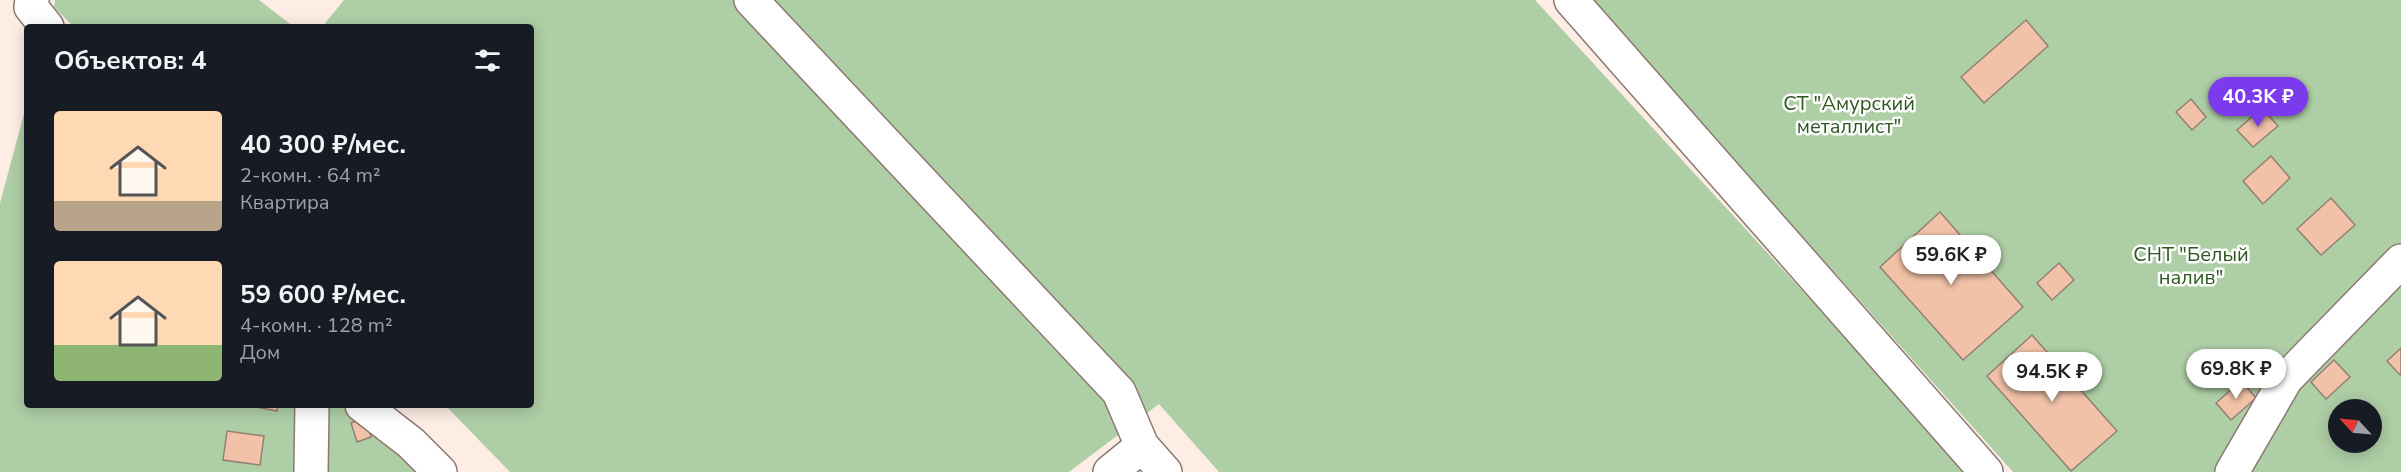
<!DOCTYPE html>
<html lang="ru">
<meta charset="utf-8">
<style>
:root{--surface:#171b24;--page:#20242c;--text:#f1f3f6;--muted:#9ea1a6;--accent:#7c3aed}
body{margin:0;font-family:"Nunito Sans",sans-serif;background:var(--page);color:var(--text);height:100vh;display:flex;flex-direction:column;font-size:22px;white-space:nowrap}
*{box-sizing:border-box;margin:0}
p{font-size:20px;color:var(--muted)}
.icon{flex:none;width:33px;height:33px;fill:none;stroke:currentColor;stroke-width:2;stroke-linecap:round;stroke-linejoin:round}
.map{position:relative;flex:1;overflow:hidden}
.details{position:absolute;left:24px;top:24px;width:510px;height:384px;display:flex;flex-direction:column;background:var(--surface);border-radius:6px;box-shadow:0 3px 15px #0003}
.details>*{flex:none}
.needle{width:39px;rotate:296deg}
.fabs{position:absolute;left:2328px;top:399px;display:grid;gap:12px}
.fabs a{display:grid;place-items:center;width:54px;height:54px;border-radius:50%;background:var(--surface);box-shadow:0 3px 15px #0003;font-size:30px}
.price{position:absolute;translate:-50% -51px;padding:0 14px;border-radius:21px;background:#fff;color:#222;font-size:20px;line-height:39px;filter:drop-shadow(0 2px 3px #0008)}
.price::after{content:'';position:absolute;left:50%;top:36px;width:18px;height:14px;margin-left:-9px;background:inherit;clip-path:polygon(0 0,100% 0,50% 100%)}
.price.selected{background:var(--accent);color:#fff}
ul{padding:0;list-style:none}
li{display:flex;align-items:center;gap:18px;height:150px;padding:0 30px}
li span{display:grid;place-items:center;flex:none;width:168px;height:120px;border-radius:6px;color:#555}
li>.icon{margin-inline-start:auto}
span .icon{width:72px;height:72px;fill:#fffc;stroke-width:1}
li b{font-size:26px}
h2{display:flex;justify-content:space-between;align-items:center;height:72px;padding:0 30px;font-size:26px}
.map>svg:first-child{display:block}
.green{fill:#aecea6;fill-rule:evenodd}
.building{fill:#f1c2a8;stroke:#928077;stroke-width:1.5}
.lines{fill:none;stroke-linecap:round;stroke-linejoin:round}
.minor-casing{stroke:#8b7970;stroke-width:36}
.minor{stroke:#fff;stroke-width:33}
.labels{text-anchor:middle;stroke-width:5;stroke-linejoin:round;paint-order:stroke}
.park-label{font-size:20px;fill:#2d5721;stroke:#fefefe}
</style>
<div class="map">
<svg width="2401" height="472" viewBox="0 0 2401 472">
<rect width="100%" height="100%" fill="#fdede4"/>
<!-- green -->
<path class="green" d="M55,0h204l35,27h-220l-20,-20z
M344,0h1191l434,472h-750l-60,-68 -90,68h-559l-65,-67h86v-378h-209z
M1591,0h810v472h-388zM2338,410h34v32h-34z
M27,103v302h349l50,67h-426v-269z"/>
<!-- building -->
<path class="building" d="M2026,20l22,26 -64,57 -23,-26z
M2191,99l15,18 -14,13 -16,-18z
M2262,108l16,18 -25,21 -16,-17z
M2271,156l19,22 -27,26 -20,-23z
M2331,198l24,27 -34,30 -24,-26z
M1940,212l83,95 -60,53 -83,-93z
M2059,263l15,17 -22,20 -15,-17z
M2032,335l85,96 -46,40 -84,-95z
M2401,348v28l-14,-15z
M2334,360l16,17 -24,22 -15,-17z
M2241,381l15,17 -25,22 -15,-17z
M247,405h31l-1,6z
M366,418l5,19 -14,5 -6,-19z
M227,431l37,5 -4,29 -37,-5z"/>
<g class="lines">
<!-- minor casing -->
<g class="minor-casing">
<path id="minor" d="M32,0l-1,7 16,20
M751,0l368,392 23,54
M1571,0l415,472
M362,405l49,38 29,29
M311,472l1,-67
M1110,472l32,-26 23,26
M2232,472l54,-93 115,-118"/>
</g>
<!-- minor -->
<use href="#minor" class="minor"/>
</g>
<g class="labels">
<!-- park labels -->
<g class="park-label">
<text x="1849" y="110">СТ "Амурский<tspan x="1849" dy="23">металлист"</tspan></text>
<text x="2191" y="261">СНТ "Белый<tspan x="2191" dy="23">налив"</tspan></text>
</g>
</g>
</svg>
<div class="fabs">
<a><svg class="needle" viewBox="-14 -14 28 28"><path d="M0-13l5 13h-10z" fill="#e53935"/><path d="M0 13l5-13h-10z" fill="#9ea1a6"/></svg></a>
</div>
<b class="price selected" style="left:2258px;top:128px">40.3K ₽</b>
<b class="price" style="left:1951px;top:286px">59.6K ₽</b>
<b class="price" style="left:2236px;top:400px">69.8K ₽</b>
<b class="price" style="left:2052px;top:403px">94.5K ₽</b>
<section class="details">
<h2>Объектов: 4<svg class="icon" aria-label="filters" viewBox="0 0 24 24"><path d="M4 7h16M4 17h16"/><circle cx="9" cy="7" r="2"/><circle cx="15" cy="17" r="2"/></svg></h2>
<ul>
<li><span style="background:linear-gradient(#ffd9b3 75%,#b9a48a 0)"><svg class="icon" aria-label="home" viewBox="0 0 24 24"><path d="M3 11l9-7 9 7M6 9v11h12V9"/></svg></span><div><b>40 300 ₽/мес.</b><p>2-комн. · 64 m²</p><p>Квартира</p></div></li>
<li><span style="background:linear-gradient(#ffd9b3 70%,#8fb573 0)"><svg class="icon" aria-label="home" viewBox="0 0 24 24"><path d="M3 11l9-7 9 7M6 9v11h12V9"/></svg></span><div><b>59 600 ₽/мес.</b><p>4-комн. · 128 m²</p><p>Дом</p></div></li>
</ul>
</section>
</div>
